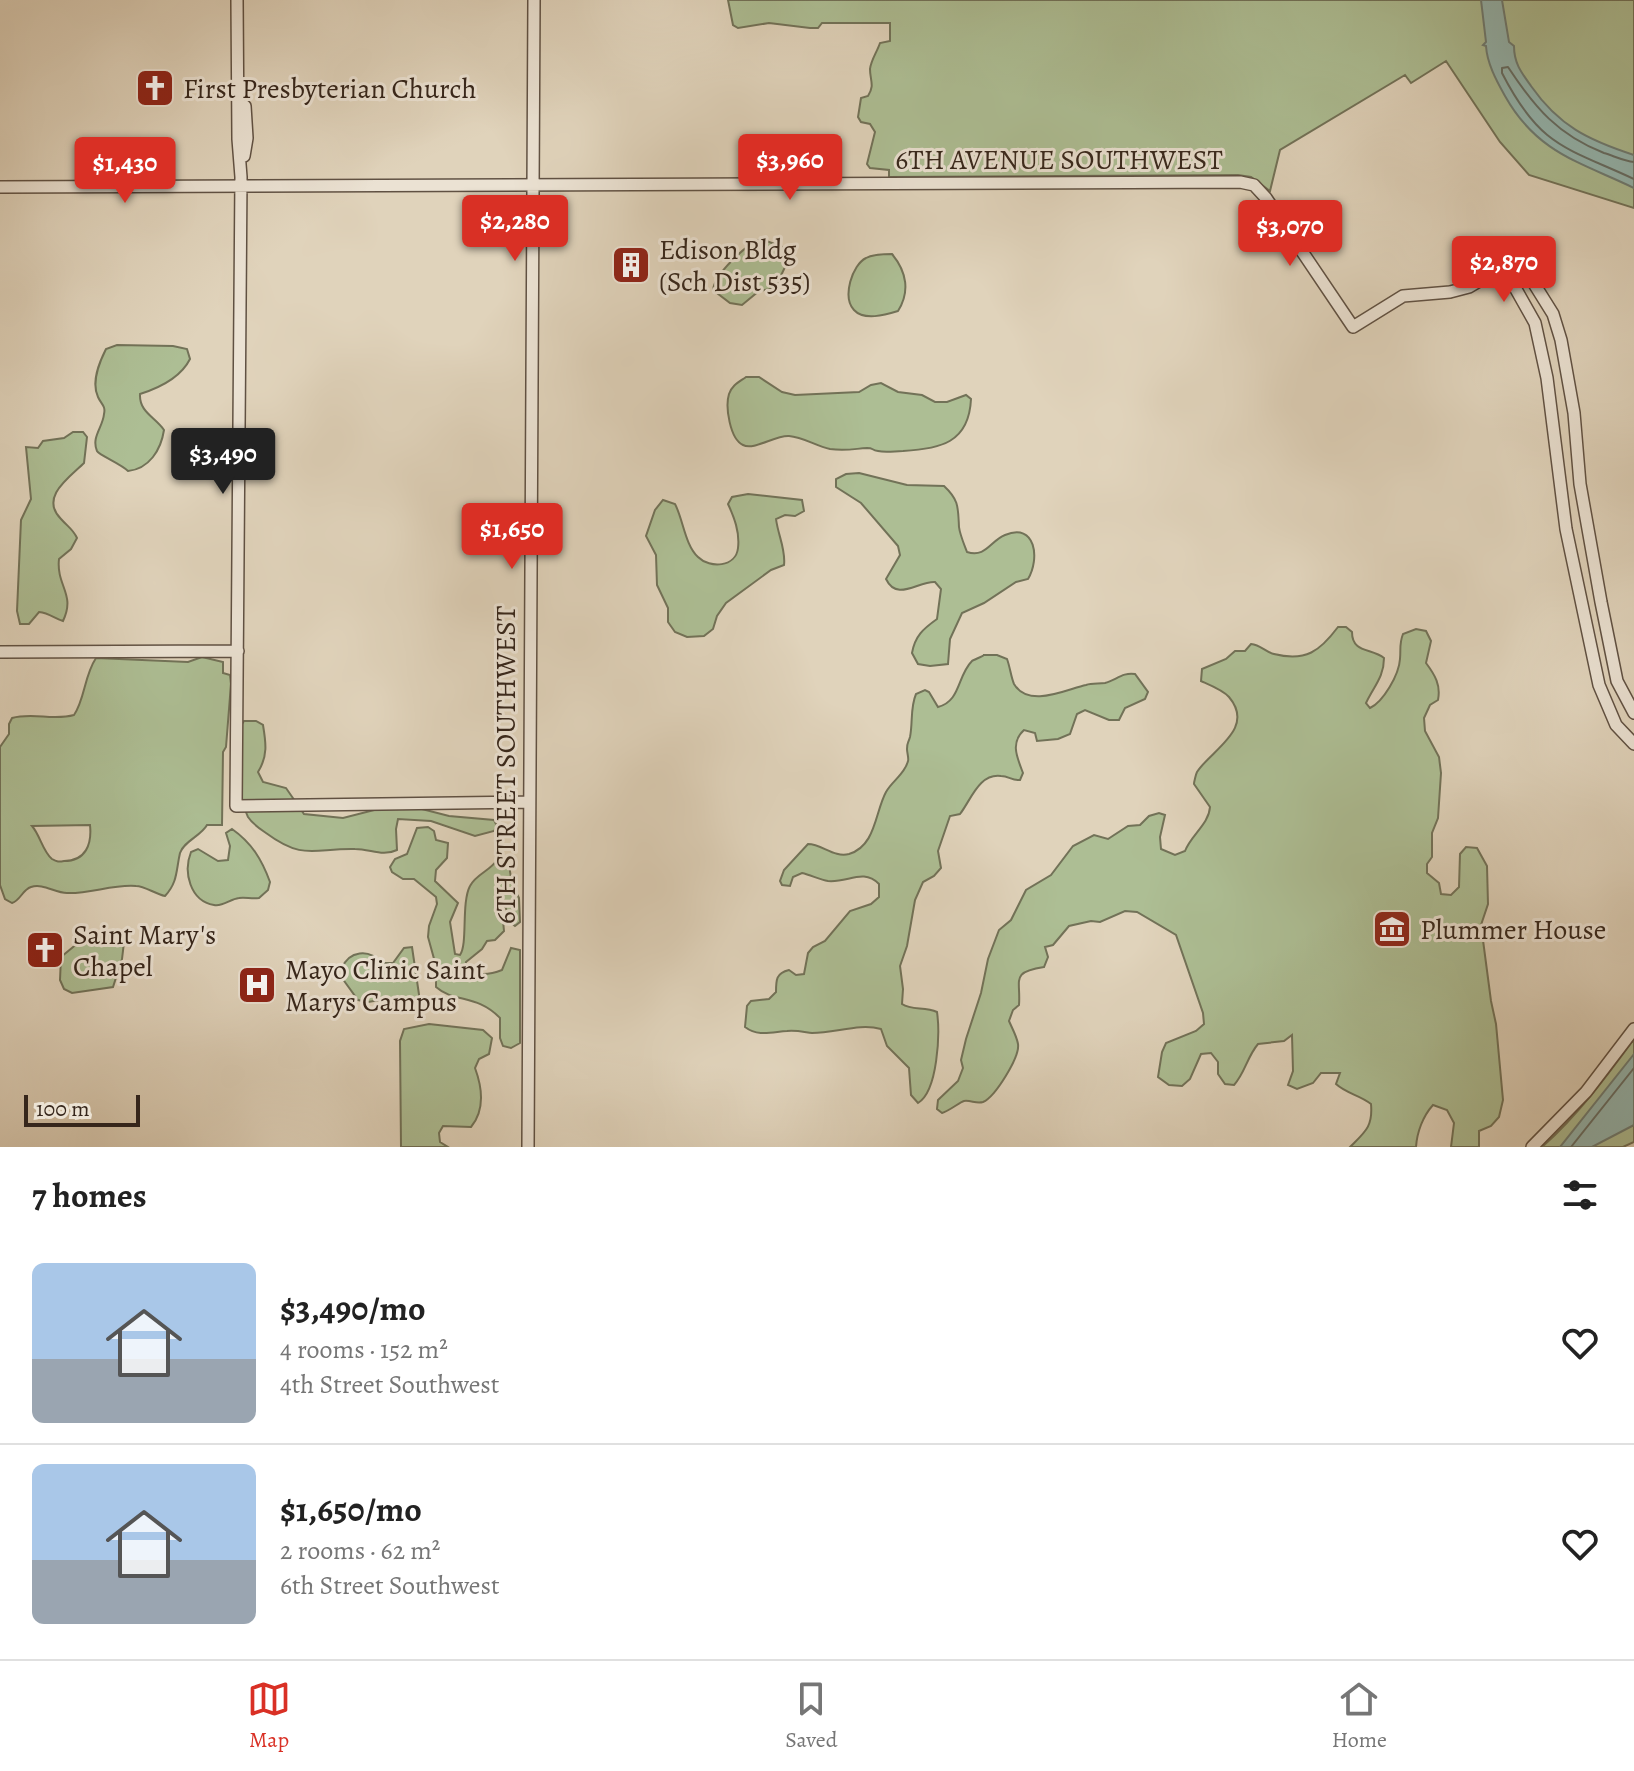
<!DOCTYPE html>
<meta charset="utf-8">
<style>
:root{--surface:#fff;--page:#f6f6f6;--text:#222;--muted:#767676;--line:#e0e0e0;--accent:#d93025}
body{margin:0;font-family:Alegreya,serif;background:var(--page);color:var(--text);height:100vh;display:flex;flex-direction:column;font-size:30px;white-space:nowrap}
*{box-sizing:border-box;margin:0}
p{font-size:26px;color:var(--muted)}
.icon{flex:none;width:44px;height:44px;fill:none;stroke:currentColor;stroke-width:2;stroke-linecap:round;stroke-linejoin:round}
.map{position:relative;height:1147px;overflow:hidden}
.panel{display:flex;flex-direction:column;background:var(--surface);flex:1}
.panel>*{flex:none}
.scale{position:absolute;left:24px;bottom:20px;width:116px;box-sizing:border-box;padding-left:8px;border:4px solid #36261b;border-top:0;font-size:22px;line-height:28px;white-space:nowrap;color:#36261b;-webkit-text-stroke:6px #ebe2d3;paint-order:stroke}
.price{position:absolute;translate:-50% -68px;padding:0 18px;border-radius:8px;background:var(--accent);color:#fff;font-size:26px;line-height:52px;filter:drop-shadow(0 2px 4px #0008)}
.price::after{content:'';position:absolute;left:50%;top:48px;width:24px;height:18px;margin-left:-12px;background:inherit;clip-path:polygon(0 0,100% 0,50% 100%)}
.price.active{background:#222;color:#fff}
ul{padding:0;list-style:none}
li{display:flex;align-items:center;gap:24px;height:200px;padding:0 32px}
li+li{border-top:2px solid var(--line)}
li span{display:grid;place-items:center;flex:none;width:224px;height:160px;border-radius:12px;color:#555}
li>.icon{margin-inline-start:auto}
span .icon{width:96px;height:96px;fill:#fffc;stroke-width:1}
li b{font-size:34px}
h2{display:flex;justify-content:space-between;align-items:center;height:96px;padding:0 32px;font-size:34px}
.tab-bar{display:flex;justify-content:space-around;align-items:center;height:112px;border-top:2px solid var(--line);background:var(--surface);font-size:22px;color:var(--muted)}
.tab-bar a{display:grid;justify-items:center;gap:4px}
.tab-bar .active{color:var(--accent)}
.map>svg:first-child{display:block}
.green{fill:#adbe94;stroke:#727258;stroke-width:2;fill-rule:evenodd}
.water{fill:#94b7b1;stroke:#6e7d75;stroke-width:2}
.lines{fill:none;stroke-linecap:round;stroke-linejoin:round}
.shore{stroke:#656e66;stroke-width:2}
.minor-casing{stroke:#605143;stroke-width:14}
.minor{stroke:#ebe2d3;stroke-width:11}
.labels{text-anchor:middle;stroke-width:6;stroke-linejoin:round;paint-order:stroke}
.poi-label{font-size:28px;fill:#36261b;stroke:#ebe2d3;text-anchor:start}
.street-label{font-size:28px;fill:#36261b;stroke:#ebe2d3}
</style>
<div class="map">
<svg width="1634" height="1147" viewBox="0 0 1634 1147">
<rect width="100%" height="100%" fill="#e0d3bb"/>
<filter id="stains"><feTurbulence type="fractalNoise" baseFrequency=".0025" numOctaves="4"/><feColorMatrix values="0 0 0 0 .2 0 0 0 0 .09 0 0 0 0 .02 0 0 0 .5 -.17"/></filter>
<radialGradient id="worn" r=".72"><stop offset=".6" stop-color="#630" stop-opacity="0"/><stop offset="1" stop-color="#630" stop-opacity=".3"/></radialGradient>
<!-- green -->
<path class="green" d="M728,0h906v208l-105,-33 -29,-33 -54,-81 -35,22 -6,-8 -125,75 -10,41 -19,-14 -13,-2 -349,2v-7l-19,-2 -3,-4 8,-32 -5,-8 -9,-2 -3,-5 3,-19 7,-2c7,-11 2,-15 2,-27 1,-9 7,-17 10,-26l10,-2v-18h-68l-4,5h-8l-41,-5 -31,5 -5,-3z
M761,239l22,8 4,8 -1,10 -11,23 -16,3 -17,14 -12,-2 -17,-13c2,-16 32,-45 48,-51z
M892,254c15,18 18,38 6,57 -13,4 -34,10 -44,-1 -12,-13 -2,-45 12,-52 7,-4 17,-4 26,-4z
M117,345l56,1 14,3 3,10c-9,18 -31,29 -50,35 -1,18 15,23 24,36 -3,20 -15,39 -36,41 -7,-7 -29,-16 -31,-20 -6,-14 6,-24 7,-37 2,-8 -3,-10 -6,-17 -7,-15 1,-34 8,-48z
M746,377h13l23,15 13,3 64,-3 12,-7 10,-2 17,9 24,3 13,7h12l19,-7 5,4c-2,44 -31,50 -68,52 -8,0 -17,2 -25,0 -7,-1 -4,-3 -11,-3 -14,1 -22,3 -37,1 -14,-3 -27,-12 -41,-13 -14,-1 -35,15 -46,9 -13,-6 -18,-38 -14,-51 3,-9 10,-12 17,-17z
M73,432h10l4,5 -3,26c-14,14 -45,34 -23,56 7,8 12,10 16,19l-6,11 -12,10c-3,27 17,35 4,62 -9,-3 -14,-8 -24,-9l-10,12h-9l-3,-13 4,-91 10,-21 -5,-52 12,1 5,-7 21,-3z
M859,473l48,12 37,1c15,14 14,21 15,41 1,8 5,17 8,25 19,6 23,-11 38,-17 31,-13 35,24 23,44l-12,3 -32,21 -22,10 -12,26 -2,25 -18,2 -12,-2 -6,-11c3,-17 11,-24 25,-34l4,-30 -6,-7c-17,-1 -38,20 -49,-3l14,-24 -2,-9 -37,-43 -25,-16v-8l10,-5z
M748,494l54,6 2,11 -9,5 -10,-1 -9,4c2,16 10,31 8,46l-13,5 -45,33 -9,13 -4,13 -9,7 -17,1 -12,-5 -7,-10v-14l-11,-23 -1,-30 -10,-19 9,-26 8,-10 12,4c8,15 10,41 23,53 12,12 38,10 40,-9 2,-16 -4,-31 -10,-44l4,-7z
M1338,627h8l6,5c0,21 19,16 32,26 0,19 -10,28 -18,45l4,5c13,-6 29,-33 30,-49 1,-10 -1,-15 3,-25l13,-5 10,2 5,10 -5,22c9,12 15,22 12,37l-8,5 -6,13 1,13 14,26 2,16 -3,45 -6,15v24l-5,7v9l12,10 2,11 10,1 8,-8 1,-33 6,-7 11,1 10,18 1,38 -7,21 10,76 5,23 7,76 -4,17 -8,9 -12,5v16h-28l3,-24 -7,-13 -14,-5c-10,11 -16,27 -17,42h-66c15,-15 23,-20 21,-43 -11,-9 -24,-10 -35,-20l4,-11h-19l-8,10 -16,6 -9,-4 5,-14 -1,-36 -8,6 -26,3c-11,13 -13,29 -24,41l-9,-1 -7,-10v-12l-7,-9 -10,1 -11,25 -8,7 -13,-1 -11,-8 4,-25 4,-9 30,-12 8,-7 -1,-11 -27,-78 -39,-23 -12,-1 -25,11 -9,-1 -22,5 -16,19 -8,2 3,10 -4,10c-34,5 -23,13 -25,38l-6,5 -4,11c3,7 8,16 9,23 2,13 -23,53 -35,58 -7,2 -12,-2 -19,-1 -4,1 -15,10 -22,12l-5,-4 1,-9 20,-19 5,-13 -2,-8 5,-21 15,-46 7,-34 11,-29 12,-10 15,-30 25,-15 22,-29 21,-11 14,4 20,-13 12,-1 9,-9 10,-3 6,2 -5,22 1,12 14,6 10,-4c6,-16 24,-27 25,-44l-16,-23c0,-2 2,-10 3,-12 14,-22 59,-43 32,-75 -6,-7 -19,-12 -28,-16l1,-12 24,-10 9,-8h10l6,-7c10,1 14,8 23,10 32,8 46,-3 64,-27z
M984,655h13l10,4c3,8 4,18 7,25 15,25 53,5 72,1 6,-2 13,-1 19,-2 11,-3 18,-11 30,-9l13,18 -3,7 -20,9 -6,12h-10l-24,-10 -8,4 -7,20 -12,5 -21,2 -2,-8 -11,-3c-14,13 -7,27 -1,43l-3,7c-8,1 -11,-4 -19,-4 -22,-3 -30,24 -41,38l-10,2 -12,35 3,17 -7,8 -11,6 -8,18 -8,46 -7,20 3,23 -1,15c10,7 23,2 35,8 3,21 1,79 -19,91l-7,-8 -2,-27 -22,-22 -6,-17c-22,-6 -45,4 -69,4 -8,-1 -16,-3 -25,-2 -15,1 -29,6 -42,-4l2,-21 4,-5 18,-2 7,-7c0,-12 0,-19 13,-22l7,5 8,-1 4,-21 5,-6 12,-6 25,-30 21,-7 8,-7v-13c-16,-16 -31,-1 -51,-3 -8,-1 -17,-6 -26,-8l-9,4 -3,9 -8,-1 -2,-4 4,-11 24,-26c14,0 26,14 41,10 27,-8 26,-42 37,-62 6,-11 19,-18 22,-31 1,-3 -1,-8 -1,-12 0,-7 1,-5 3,-12 3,-15 0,-29 6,-43l9,-4 4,2 9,15c23,-6 19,-31 34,-46 1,-1 12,-5 12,-6z
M202,657l21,5v11l7,2 1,9 -5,63 -3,5 -1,73h-15c-6,11 -23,16 -27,28 -4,17 -2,29 -15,43 -10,-2 -20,-10 -29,-10 -23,-2 -46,8 -69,7 -12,0 -24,-10 -36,-6 -9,3 -10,13 -19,16l-7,-4 -5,-14v-138l9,-13v-10l3,-6c21,-6 41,3 62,-3 11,-16 10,-39 22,-57l92,4zM90,825c2,19 -4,36 -26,36 -5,1 -7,1 -12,-2 -9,-7 -12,-24 -20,-33z
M244,721h12l7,4c3,18 5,31 -5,47l5,10 23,6 18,26 39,4 39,-10h36l31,8 45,4 3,6 -3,5 -19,5 -44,-15 -33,-2 -2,10 1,21c-15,7 -26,-1 -42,-1 -41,-1 -51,12 -89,-16 -6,-4 -14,-10 -18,-16 -4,-8 -4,-16 -10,-23v-64z
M428,827l6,4 2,9 12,3 -1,15 -11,12 -1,11 23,22 -8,19 5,32 5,1c8,-11 1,-52 10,-69 6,-12 20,-15 27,-26l11,-1 4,25 7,14 1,24 -5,4 -5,-4 -5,-17 -3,4 2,22 -9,9 -8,1 -5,8 -16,13 -1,8c13,6 25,5 37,0l9,-22 9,2v93l-9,5 -8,-2 -3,-8v-20c-23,-24 -46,-15 -64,-31v-21l-8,-29 1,-11 8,-22 -1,-7 -22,-18h-11l-11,-7 -2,-5 5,-8 12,-5 10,-26z
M232,829c20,14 30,31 38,53l-2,8 -9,8c-7,1 -14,-1 -20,0 -9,1 -16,9 -25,7 -24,-4 -31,-33 -23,-53l7,-3 20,12 10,-1 2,-14 -4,-13z
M103,931l22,3 -3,25 -9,28 -41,6 -8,-4 -4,-9 1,-23 23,-19 10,-1z
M412,947l9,61 -7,5 -7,-2 -21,-12 -18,3 -10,-2 -16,-22v-10c7,-17 27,-20 39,-5h12l11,-15z
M429,1024l54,6 9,8 -3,16 -10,5 -4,9c7,19 10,42 -4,59l-28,-1 -4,7 1,9 8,5h-47l-1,-106 4,-12z
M1634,1039v103l-11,5h-81c36,-32 64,-70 92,-108z"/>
<!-- water -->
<path class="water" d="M1481,0h21l7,42 5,4c0,17 7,26 17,40 28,40 57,54 103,69v33c-54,-26 -97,-35 -129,-92 -9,-16 -18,-33 -19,-50l-3,-1 3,-3z
M1634,1054v71l-42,22h-32z"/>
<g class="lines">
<!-- shore -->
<path class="shore" d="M1634,162c-10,-1 -20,-6 -30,-9 -46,-18 -69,-45 -96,-86l-6,1v5c38,74 63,74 132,106
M1571,1147l63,-79"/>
<!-- minor casing -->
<g class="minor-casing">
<path id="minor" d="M237,0l1,139 3,38 -5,629 292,-4
M244,156l3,-18 -2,-32
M0,187l1240,-5 14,3 12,13 87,129 50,-31 47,-4 19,-5 49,-29 35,56 8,26 13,73 6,71 21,118 16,79 17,32
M1504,268l31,55 12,55 19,151 33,156 17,40 18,19
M0,652l238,-1
M528,1147l6,-1147
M1532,1147l54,-55 48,-63"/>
</g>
<!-- minor -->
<use href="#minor" class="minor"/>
</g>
<!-- icons -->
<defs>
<g id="church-square" transform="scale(2)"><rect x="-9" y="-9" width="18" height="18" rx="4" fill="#8f2418" stroke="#ebe2d3"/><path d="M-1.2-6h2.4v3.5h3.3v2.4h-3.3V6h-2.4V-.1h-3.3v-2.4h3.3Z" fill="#fff"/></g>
<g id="building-square" transform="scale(2)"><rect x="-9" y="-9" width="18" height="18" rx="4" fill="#8f2418" stroke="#ebe2d3"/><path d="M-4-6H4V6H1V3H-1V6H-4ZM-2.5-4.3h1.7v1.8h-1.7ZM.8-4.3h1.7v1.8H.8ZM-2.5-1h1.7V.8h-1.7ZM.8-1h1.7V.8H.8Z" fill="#fff"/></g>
<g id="museum-square" transform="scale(2)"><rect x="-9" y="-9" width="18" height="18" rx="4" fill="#8f2418" stroke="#ebe2d3"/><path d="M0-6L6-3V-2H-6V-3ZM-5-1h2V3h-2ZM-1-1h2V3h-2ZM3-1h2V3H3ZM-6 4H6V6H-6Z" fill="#fff"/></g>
<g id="hospital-square" transform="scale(2)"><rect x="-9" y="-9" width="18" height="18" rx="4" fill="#8f2418" stroke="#ebe2d3"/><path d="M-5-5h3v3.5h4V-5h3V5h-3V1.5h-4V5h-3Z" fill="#fff"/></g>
</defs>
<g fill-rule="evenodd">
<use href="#church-square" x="155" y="88"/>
<use href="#building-square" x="631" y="265"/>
<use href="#museum-square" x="1392" y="929"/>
<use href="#church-square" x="45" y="950"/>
<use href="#hospital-square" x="257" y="985"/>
</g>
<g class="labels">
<!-- poi labels -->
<g class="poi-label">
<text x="183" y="98">First Presbyterian Church</text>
<text x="659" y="259">Edison Bldg<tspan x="659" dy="32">(Sch Dist 535)</tspan></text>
<text x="1420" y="939">Plummer House</text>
<text x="73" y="944">Saint Mary's<tspan x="73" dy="32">Chapel</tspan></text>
<text x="285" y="979">Mayo Clinic Saint<tspan x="285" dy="32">Marys Campus</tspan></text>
</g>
<!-- street labels -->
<g class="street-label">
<text x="1059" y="169">6TH AVENUE SOUTHWEST</text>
<text transform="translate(505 765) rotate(-90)" y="10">6TH STREET SOUTHWEST</text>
</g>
</g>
<rect width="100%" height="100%" filter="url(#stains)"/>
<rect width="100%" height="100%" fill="url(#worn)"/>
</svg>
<div class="scale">100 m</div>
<b class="price" style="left:790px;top:202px">$3,960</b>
<b class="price" style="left:125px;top:205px">$1,430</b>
<b class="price" style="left:515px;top:263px">$2,280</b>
<b class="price" style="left:1290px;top:268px">$3,070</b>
<b class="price" style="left:1504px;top:304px">$2,870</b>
<b class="price active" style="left:223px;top:496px">$3,490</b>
<b class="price" style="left:512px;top:571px">$1,650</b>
</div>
<section class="panel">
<h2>7 homes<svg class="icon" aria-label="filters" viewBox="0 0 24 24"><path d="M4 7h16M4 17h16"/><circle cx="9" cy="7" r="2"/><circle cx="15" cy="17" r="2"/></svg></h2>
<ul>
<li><span style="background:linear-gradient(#a9c7e8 60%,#9aa5b1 0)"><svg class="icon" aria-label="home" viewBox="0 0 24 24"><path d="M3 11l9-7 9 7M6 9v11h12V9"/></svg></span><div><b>$3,490/mo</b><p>4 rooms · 152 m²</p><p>4th Street Southwest</p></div><svg class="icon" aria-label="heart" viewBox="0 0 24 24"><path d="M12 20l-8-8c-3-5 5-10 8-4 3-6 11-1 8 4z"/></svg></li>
<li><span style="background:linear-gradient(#a9c7e8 60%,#9aa5b1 0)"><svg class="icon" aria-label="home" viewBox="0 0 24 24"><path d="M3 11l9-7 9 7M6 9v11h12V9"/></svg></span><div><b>$1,650/mo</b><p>2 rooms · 62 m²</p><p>6th Street Southwest</p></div><svg class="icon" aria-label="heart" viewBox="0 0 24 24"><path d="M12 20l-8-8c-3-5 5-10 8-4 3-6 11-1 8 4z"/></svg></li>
</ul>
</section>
<nav class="tab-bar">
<a class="active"><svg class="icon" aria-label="map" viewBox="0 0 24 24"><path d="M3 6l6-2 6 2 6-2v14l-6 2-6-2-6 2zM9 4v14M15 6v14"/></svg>Map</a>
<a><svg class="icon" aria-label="saved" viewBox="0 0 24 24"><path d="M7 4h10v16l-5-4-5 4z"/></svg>Saved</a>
<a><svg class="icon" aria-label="home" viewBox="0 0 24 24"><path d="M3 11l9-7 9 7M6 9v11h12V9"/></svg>Home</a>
</nav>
